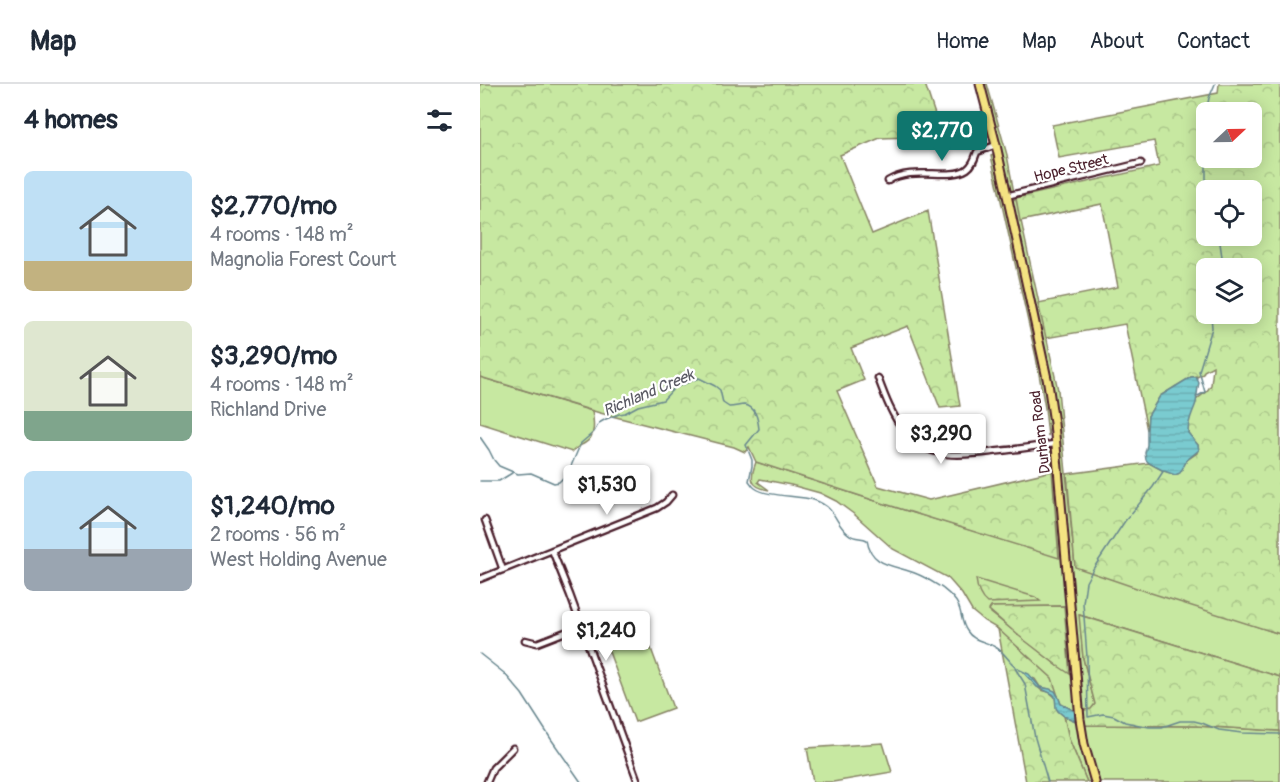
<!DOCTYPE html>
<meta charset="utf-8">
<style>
:root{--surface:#fff;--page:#f6f6f7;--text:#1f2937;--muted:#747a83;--line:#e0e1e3;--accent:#0f766e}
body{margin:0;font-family:Pangolin,sans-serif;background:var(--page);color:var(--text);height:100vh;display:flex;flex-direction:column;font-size:22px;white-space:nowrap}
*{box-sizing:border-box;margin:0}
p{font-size:20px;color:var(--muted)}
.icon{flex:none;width:33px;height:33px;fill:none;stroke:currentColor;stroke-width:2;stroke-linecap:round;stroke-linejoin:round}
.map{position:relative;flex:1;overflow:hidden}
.sheet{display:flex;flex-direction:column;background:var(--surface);width:480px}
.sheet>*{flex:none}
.needle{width:39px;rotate:68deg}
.controls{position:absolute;left:716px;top:18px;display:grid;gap:12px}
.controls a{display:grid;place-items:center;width:66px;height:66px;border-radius:9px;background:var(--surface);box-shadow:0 3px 15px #0003;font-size:30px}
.price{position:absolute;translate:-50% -51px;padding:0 14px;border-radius:6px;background:#fff;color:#222;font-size:20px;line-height:39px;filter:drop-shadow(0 2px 3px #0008)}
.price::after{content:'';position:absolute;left:50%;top:36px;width:18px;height:14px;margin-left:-9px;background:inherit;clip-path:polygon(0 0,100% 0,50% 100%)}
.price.on{background:var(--accent);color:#fff}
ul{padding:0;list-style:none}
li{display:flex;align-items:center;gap:18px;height:150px;padding:0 24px}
li span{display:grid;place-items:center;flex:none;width:168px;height:120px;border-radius:9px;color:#555}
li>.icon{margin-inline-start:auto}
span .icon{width:72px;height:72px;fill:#fffc;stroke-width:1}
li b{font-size:26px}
h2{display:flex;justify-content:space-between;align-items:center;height:72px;padding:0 24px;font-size:26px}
header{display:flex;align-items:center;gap:36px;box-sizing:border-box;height:84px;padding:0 30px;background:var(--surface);border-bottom:2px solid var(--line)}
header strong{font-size:28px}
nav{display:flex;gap:33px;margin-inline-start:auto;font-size:21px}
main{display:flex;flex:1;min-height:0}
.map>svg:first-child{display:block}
.green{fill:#c7e8a1;stroke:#888466;stroke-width:1.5;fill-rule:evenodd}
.forest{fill:url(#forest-crowns);stroke:#888466;stroke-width:1.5;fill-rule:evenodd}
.water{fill:url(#water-rules);stroke:#67868e;stroke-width:1.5}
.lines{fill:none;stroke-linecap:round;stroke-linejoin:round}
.stream{stroke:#67868e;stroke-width:1.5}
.minor-casing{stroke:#4a1f2b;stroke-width:9}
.primary-casing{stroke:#4a1f2b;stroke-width:11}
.minor{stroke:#fff;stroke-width:4.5}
.primary{stroke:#f4e382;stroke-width:7}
.labels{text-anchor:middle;stroke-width:4.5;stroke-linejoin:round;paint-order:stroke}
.street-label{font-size:15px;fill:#4a1f2b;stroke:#fff}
.water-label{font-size:16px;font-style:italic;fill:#5b5b65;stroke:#fff}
</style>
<header>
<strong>Map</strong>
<nav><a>Home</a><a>Map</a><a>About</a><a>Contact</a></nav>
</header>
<main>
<section class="sheet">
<h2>4 homes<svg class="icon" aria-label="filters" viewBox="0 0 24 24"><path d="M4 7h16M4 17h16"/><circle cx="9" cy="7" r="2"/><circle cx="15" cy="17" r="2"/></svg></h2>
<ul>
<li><span style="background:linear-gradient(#bfe0f5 75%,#c2b280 0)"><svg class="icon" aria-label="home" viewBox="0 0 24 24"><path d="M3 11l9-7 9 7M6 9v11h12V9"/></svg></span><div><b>$2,770/mo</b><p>4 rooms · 148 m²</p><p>Magnolia Forest Court</p></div></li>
<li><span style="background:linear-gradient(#dfe7d0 75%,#7fa58c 0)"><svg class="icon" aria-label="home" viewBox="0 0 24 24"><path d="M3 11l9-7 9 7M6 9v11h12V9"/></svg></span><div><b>$3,290/mo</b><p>4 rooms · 148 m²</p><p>Richland Drive</p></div></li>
<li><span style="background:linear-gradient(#bfe0f5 65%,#9aa5b1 0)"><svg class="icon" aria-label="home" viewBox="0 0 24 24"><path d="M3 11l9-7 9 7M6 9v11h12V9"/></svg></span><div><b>$1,240/mo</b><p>2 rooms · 56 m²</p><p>West Holding Avenue</p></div></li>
</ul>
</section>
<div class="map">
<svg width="800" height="698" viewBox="0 0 800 698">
<defs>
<pattern id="forest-crowns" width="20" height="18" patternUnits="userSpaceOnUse" patternTransform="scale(1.5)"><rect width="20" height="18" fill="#c7e8a1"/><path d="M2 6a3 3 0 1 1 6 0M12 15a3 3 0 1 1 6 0" fill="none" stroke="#acc78b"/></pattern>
<pattern id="water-rules" width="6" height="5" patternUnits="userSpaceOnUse" patternTransform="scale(1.5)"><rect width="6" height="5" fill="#7acbd0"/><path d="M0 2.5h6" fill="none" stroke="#6baeb3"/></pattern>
</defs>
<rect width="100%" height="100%" fill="#fff"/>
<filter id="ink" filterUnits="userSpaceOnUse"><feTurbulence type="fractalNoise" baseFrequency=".0167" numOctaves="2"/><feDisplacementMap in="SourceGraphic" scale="12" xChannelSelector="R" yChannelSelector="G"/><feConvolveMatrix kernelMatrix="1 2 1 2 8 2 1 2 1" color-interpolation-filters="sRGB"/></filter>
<g filter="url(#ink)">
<!-- green -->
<path class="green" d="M503,0h4l20,71 7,38 -4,-2z
M513,71l19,77 32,148 6,35v10l-2,11 -3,-28 -9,-51 -45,-201z
M536,114l42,192 17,176 205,68v43l-200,-62 3,43 12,46 -4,6h-8l-12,-145 -16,-157 -5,-30 -38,-177z
M0,293l112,34c2,11 4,26 -7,32 -5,3 -9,4 -13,9l-92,-29z
M570,366l4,8 25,276 6,28 6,20h-4l-18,-43 -5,-23 12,5 -1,-10 -14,-7 -3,-8 -60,-67 -14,-8 -12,-10 -10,-17 -14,-16 -55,-29 -38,-34 -19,-14 -16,-8 -29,-8 -31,-6 -2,3 11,8c-20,-3 -19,-12 -13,-28l129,42 174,53zM584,522l-6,60 -67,-53 1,-6z
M163,543l30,81 -38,14 -30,-81z
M605,641l111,1 84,5v51h-182l-10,-34z
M403,659l9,29 -59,10h-20l-6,-34z"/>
<!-- forest -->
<path class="forest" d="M0,0h445l17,52 -62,2 -40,17 32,79 56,-23 32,195 -20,2 -32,-82 -57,22 13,32 -27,11 41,95 51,14 123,-29 7,87 -174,-54 -129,-42 -7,-15 -4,5 -11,-5 -134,-34 -120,-36z
M739,0h61v550l-129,-41 -76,-26 -8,-93 82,-11 15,8 14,3 9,-14 10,-7 1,-8 -10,-12v-11l8,-22 11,-9 4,-6 2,-17v-2l-9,5 -1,3 -6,3 -1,-1 -5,1 -31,19 -12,20 -1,14 -22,-106 -79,14 -8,-35 80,-16 -16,-83 -82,17 -4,-23 143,-32 -5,-25 -95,17 -7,-33 166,-32zM726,28h45v46h-45zM726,106h45v46h-45zM726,184h45v46h-45z
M496,495l59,18 5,4 -53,2c-8,-6 -10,-15 -11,-24z
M584,522l6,68 -12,-8 -39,-30 -30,-26 2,-3z
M599,531l201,62v54l-84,-5 -111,-1 -2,-15 8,-1 4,-5 -12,-46z
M518,545l54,49 6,18c-5,-7 -10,-7 -18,-9l-5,-8 -5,-2 3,5 8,8 8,2 6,5 3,14 6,5 5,23 18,43h-61z"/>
<!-- water -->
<path class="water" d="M711,293h5l3,6c-2,7 -2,14 -3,20 -4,12 -8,16 -8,30l10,12 1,5 -12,10 -7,13 -5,2 -11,-4 -15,-8 -3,-3 -1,-7 2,-8v-15l1,-14 12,-20z
M542,587l7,3 11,13 10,2 5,2 3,5 3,8 14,7 1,10 -12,-5 -6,-5 -2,-3 -1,-11 -2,-3 -16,-7z"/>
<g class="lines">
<!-- stream -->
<path class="stream" d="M726,28l3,-14 6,-14
M726,106v-26l1,-6
M739,152l3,21 -2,11
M716,313l9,-5 -6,-21 13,-43 -1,-14
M0,353l9,13 5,10 5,6 19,8 13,-1 23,10 5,-1 9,-9 13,-30 13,-11 5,-9 7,-4 13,-5 6,-1 13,-7 25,-6 11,-12 25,-10 16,8 5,4 3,13 6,4c5,0 11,-2 15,-2 12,1 14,15 15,24l-13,16 6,15v6l-3,15c2,2 3,5 6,7 12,9 43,7 59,12 24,8 20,25 36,35 5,4 12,2 17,5 4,28 30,25 50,34 8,3 17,9 25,14 5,4 13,10 16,17 4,8 3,18 9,26 6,10 18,10 28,16 12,6 14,18 27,24
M684,386l-11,17 -28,34 -32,48 -7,13 -3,21 4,54 1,60 15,-3 11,2 11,6 24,5h13l18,-6h14l8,2 17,7 23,3 38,1
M0,397h19l13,-8
M0,570l24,19 18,21 29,45 30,43
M535,584l10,16 10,54 13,44"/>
<!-- minor casing -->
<g class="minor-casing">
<path id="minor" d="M408,97c25,-16 61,0 79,-12 6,-4 8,-11 10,-17l19,-7
M526,112l135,-33
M398,294c7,19 14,38 27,54 25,30 62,23 95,19 19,-2 37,-5 56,-7
M5,436l18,50
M72,466l18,45 68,187
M0,495l177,-71 9,-6 6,-7
M45,556l12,3 44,-17
M7,698l6,-14 20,-20"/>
</g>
<!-- primary casing -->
<g class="primary-casing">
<path id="primary" d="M500,0l16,61 32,146 20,92 6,40 26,296 4,25 11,38"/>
</g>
<!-- minor -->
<use href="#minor" class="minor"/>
<!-- primary -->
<use href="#primary" class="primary"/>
</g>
</g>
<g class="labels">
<!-- street labels -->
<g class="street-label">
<text transform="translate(591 84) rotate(-14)" y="5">Hope Street</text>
<text transform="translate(560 348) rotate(-97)" y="5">Durham Road</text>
</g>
<!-- water labels -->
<g class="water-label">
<text transform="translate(168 308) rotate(-23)" y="6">Richland Creek</text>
</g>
</g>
</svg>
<div class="controls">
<a><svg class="needle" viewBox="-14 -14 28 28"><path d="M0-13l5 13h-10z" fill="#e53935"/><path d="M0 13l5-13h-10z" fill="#747a83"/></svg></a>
<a><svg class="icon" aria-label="locate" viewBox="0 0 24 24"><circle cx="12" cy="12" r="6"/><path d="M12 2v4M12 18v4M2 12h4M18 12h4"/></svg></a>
<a><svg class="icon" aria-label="layers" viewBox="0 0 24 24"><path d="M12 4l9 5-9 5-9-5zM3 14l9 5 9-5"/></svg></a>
</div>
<b class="price on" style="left:462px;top:78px">$2,770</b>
<b class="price" style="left:461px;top:381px">$3,290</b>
<b class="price" style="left:127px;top:432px">$1,530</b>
<b class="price" style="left:126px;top:578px">$1,240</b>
</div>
</main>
